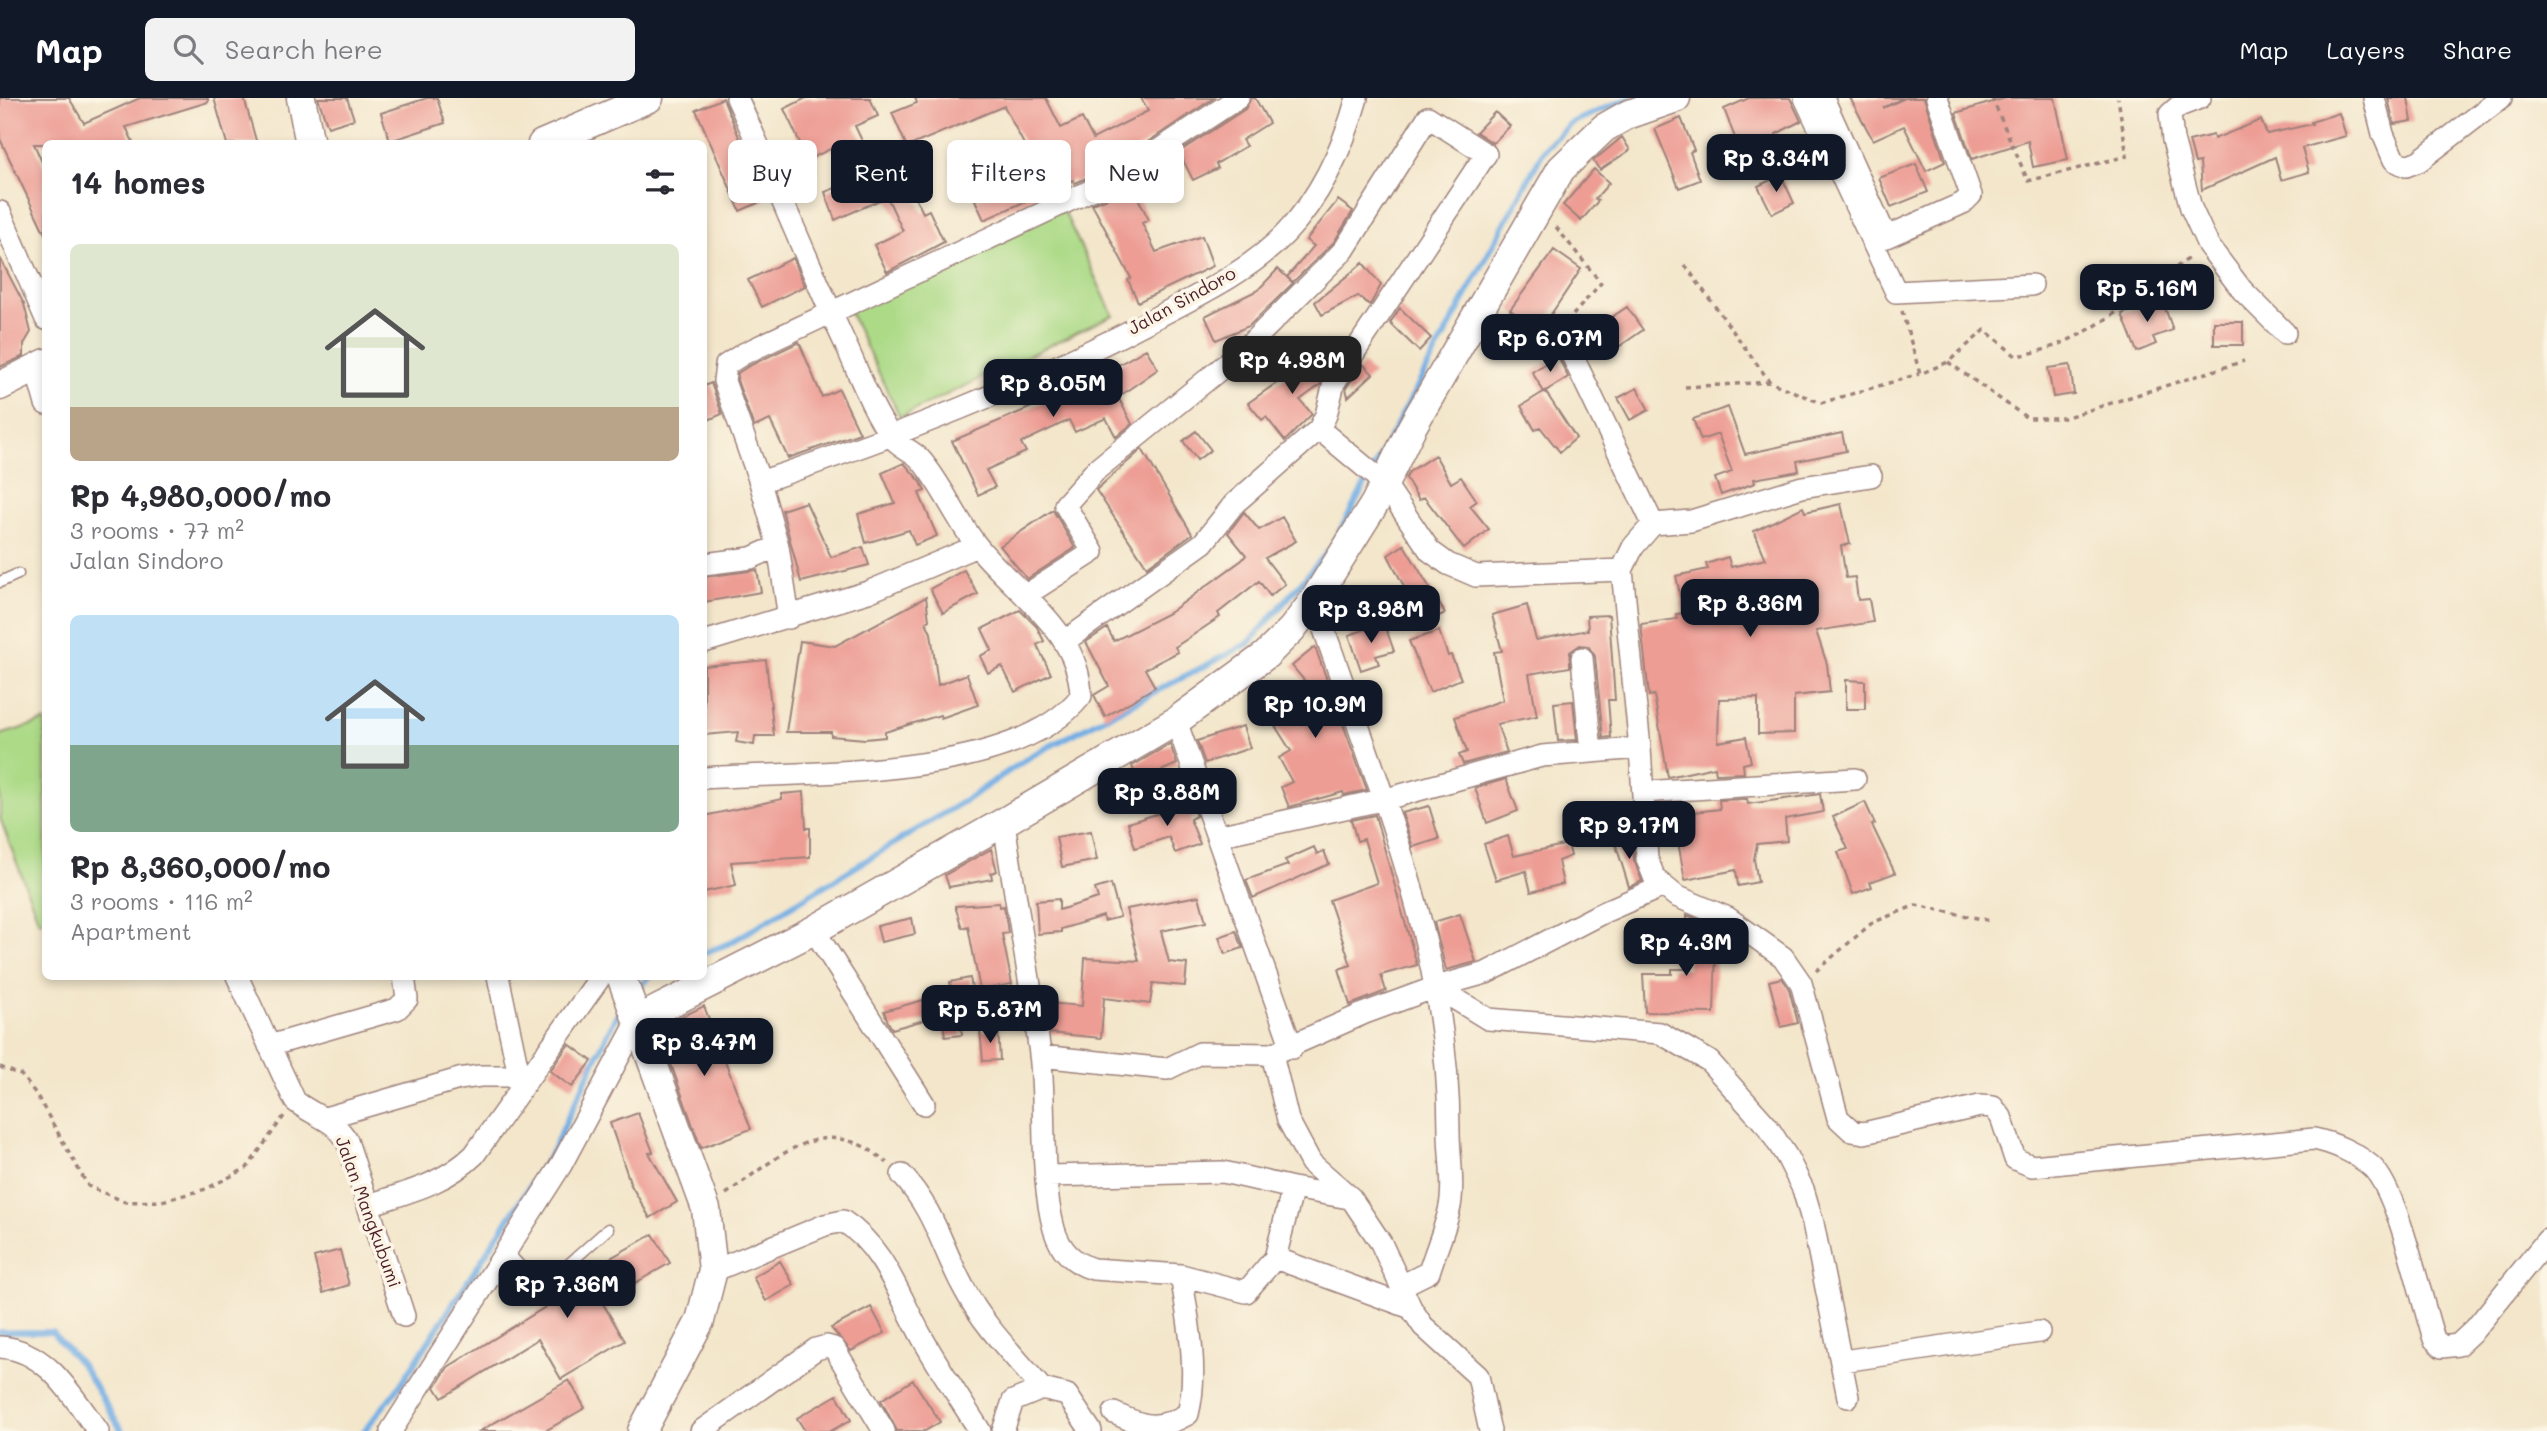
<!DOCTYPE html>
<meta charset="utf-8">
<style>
:root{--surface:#fff;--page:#f2f2f3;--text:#2b2b33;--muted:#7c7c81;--accent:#111827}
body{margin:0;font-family:Mali,sans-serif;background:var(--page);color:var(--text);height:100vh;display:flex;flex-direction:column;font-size:26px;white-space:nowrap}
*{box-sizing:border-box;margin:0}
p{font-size:23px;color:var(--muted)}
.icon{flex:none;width:38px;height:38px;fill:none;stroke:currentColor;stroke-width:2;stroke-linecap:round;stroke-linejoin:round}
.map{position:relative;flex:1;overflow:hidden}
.sheet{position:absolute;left:42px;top:42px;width:665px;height:840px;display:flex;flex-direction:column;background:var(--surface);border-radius:10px;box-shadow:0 4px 10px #0003}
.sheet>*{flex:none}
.guide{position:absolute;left:728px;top:42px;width:665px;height:63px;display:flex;gap:14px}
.price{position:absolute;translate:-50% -60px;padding:0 16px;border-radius:14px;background:var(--accent);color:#fff;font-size:23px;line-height:46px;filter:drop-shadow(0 2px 4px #0008)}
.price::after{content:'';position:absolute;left:50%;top:42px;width:21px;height:16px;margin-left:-10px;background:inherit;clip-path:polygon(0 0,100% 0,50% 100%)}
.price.on{background:#222;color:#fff}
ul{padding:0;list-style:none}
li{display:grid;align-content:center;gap:14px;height:371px;padding:0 28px}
li span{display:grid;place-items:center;height:217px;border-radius:10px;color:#555}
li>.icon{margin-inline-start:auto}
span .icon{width:126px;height:126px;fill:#fffc;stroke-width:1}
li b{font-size:30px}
h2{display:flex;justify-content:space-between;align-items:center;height:84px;padding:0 28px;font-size:30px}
.tag{padding:0 24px;border-radius:10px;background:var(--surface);box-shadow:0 4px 10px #0003;font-size:24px;line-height:63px}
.tag.on{background:var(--accent);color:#fff}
header{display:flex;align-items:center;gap:42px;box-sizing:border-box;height:98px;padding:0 35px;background:var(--accent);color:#fff}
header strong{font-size:33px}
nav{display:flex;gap:38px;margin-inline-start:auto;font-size:24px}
.search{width:490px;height:63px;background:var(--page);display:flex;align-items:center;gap:18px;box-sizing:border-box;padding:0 24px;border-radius:10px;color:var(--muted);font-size:26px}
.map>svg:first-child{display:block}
.green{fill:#acda87;stroke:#7b7c59;stroke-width:2}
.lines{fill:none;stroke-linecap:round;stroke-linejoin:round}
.stream{stroke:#73aee4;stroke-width:6}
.building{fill:#ed9d94}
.lane-casing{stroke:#9e827b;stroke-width:13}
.street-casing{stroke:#9e827b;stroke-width:24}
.secondary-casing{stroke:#9e827b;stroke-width:31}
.path{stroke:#9e827b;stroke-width:3.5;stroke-dasharray:5 5;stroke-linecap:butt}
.lane{stroke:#fff;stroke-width:10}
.street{stroke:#fff;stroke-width:21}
.secondary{stroke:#fff;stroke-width:28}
.labels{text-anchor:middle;stroke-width:7;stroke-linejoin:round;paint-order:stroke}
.street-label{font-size:18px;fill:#4a1f2b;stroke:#fcf5e5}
</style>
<header>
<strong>Map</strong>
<div class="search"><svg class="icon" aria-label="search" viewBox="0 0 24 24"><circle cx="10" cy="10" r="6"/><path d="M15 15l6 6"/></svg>Search here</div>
<nav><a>Map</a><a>Layers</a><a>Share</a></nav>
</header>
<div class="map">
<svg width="2547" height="1333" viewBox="0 0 2547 1333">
<rect width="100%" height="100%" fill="#fcf5e5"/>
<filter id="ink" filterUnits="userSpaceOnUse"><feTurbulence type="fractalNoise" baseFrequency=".0143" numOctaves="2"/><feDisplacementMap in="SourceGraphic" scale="14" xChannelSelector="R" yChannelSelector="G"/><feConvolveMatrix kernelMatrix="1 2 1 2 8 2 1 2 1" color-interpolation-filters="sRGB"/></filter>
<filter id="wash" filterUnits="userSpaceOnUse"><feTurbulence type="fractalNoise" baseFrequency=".00686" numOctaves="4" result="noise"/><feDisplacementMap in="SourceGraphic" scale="28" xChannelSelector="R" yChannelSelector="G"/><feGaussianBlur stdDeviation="1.57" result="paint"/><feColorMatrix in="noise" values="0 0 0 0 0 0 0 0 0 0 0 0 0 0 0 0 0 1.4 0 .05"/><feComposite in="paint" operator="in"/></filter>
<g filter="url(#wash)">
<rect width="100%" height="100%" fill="#f3e6cb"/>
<!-- green -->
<path class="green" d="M1061,107l52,110 -213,102 -53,-110z
M45,623l1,198 -7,3 -39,-104v-83z"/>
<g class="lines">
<!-- stream -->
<path class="stream" d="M704,855l26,-10 236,-143 65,-44 218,-113 82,-95 214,-400 26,-25 58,-25
M635,896l15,-18
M0,1234h52l31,35 39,64
M364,1333l37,-47 151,-232 63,-134 9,-11"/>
</g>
<g id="blocks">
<!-- building -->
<path class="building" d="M0,0h69l15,25 56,-25h68v4l-82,25 8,17h-100l12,27v65l-46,-97z
M214,0h30l13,46h-30z
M318,0h29l7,21 -26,8z
M427,0h10l8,25 -55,18 -9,-28z
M723,0l42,102 -25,11 -44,-101z
M806,0h64l8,18 -23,10 25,53 22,-10 21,44 6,-3 15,32 -57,30 -13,-27 29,-14 -16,-34 -52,23 -10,-28 23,-9 -16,-35 -24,12 -24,-51z
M915,0h131l15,30 21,-10 11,21 55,-28 -7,-13h73l-74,49 -35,18 2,4 -32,14 -2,-3 -89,40 -9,-20 40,-19 -10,-20 22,-11 -23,-44 -97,41 -15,-34 25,-10z
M1251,0h4l14,25 -27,17 4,6 -30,18 2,4 -25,12 -14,-28 66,-43z
M1749,0h41l11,23 -25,13 2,6 -36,16 -18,-47z
M1850,0h53l-20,10 22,-10h19l21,64 -19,9 -22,-45 -31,14z
M2006,0h49l13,62 -35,7 -5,-26 -56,18 -16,-46z
M2388,0h20l4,23 -18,3z
M1495,14l15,14 -17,17 -17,-11z
M2339,15l7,23 -44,12 7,24 -28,8 -6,-23 -73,33 -2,-28 -5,1 -6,-22 24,-6 1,4 47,-19 6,14 45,-10 -1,-2z
M1681,20l13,32 -4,2 10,28 -21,8 -24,-59z
M1622,39l8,13 -30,20 -7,-9z
M1916,66l12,28 -37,15 -12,-29z
M1594,71l15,14 -14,16 3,2 -17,20 -18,-16z
M1781,77l13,28 -22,11 -14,-28z
M1133,90l16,32 -7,3 14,29 46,-16 11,30 -75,36 -10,-22 3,-2 -39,-74z
M1338,102l15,11 -19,31 -41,40 -6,-5 27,-31 -8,-6z
M1554,152l27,19 -41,62 -30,-21z
M0,160l24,46 7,28 -7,12v12l-24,11z
M793,160l12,28 -43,21 -14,-27z
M1363,165l18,22 -11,20 -12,-9 -36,19 -7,-13z
M1278,171l15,14 -44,43 -33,14 -11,-24 53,-26z
M2161,199l12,33 -20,7 3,7 -19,8 -15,-38z
M1627,209l16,23 -36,25 -16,-24z
M1400,210l31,30 -12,13 -29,-28z
M2214,224h29v23h-29z
M799,244l23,55 17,-8 21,44 -72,25 -18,-38 -16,7 -17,-47 1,-7 11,-7z
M1146,251l12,20 -40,28 14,27 -16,13 -10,-19 -31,14 -6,-12 -48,23 5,9 -40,18 9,17 -17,8 -26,-54 131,-56z
M1325,251l8,12 -13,24 -20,15 12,14 -27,27 -19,-24 -4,3 -14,-17z
M1558,258l10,21 -24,15 -12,-20z
M1363,266l10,10 -25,23 -2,-9z
M2070,267l4,29 -21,3 -5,-29z
M711,285l11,31 -18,8v-36z
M1637,290l12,22 -19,10 -12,-22z
M1545,293l31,47 -16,14 -20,-25 -5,3 -14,-24z
M1728,309l17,47 97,-21 4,18 -49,10 2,10 -45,8 1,4 -34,12 -6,-17 17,-6 -14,-38 -17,6 -8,-21z
M1196,333l15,19 -14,10 -14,-19z
M1142,351l50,85 -45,33 -51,-77z
M1435,357l16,28 10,-6 16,24 -7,5 19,23 -25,20 -40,-52 -5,3 -13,-22 3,-6z
M904,365l17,19 4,9 -6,2 18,43 -22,9 -6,-15 -43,13 -8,-29 37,-11 -13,-30z
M806,404l25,55 32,-10 6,18 -68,17 -19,-72z
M1841,406l9,40 -9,2 5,32 9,-1 3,23 11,-1 4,23 -57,9 11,33 3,28 -36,4v37l-36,1v-36l-39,1 -1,43 28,-5 5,25 -8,2 1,9 -28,1 -1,-7 -47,10 -14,-82 -5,1 -8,-72 36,-5 -1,-5 8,-1 -8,-37 32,-7 -2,-5 22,-7 3,10 35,-8 -12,-28 49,-24 2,5z
M1053,412l22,38 -48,31 -27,-33z
M1244,414l15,18 23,-13 14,24 -31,17 20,26 -15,12 -11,-15 -41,32 2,4 -45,30 3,5 -33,17 10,18 -50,30 -11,-22 15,-9 -23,-44 21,-14 7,13 55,-28 73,-53 4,-5 -18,-22z
M1404,447l41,68 -22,11 -35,-69z
M757,472l4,22 -57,10v-25z
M964,472l14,24 -35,19 -13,-24z
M926,499l3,23 -3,2 5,11 7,52 29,-11 11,31 -37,13 -1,-3 -55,17v5l-20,2 -34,-3v-4h-45l14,-91 35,5z
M1527,507l9,35 52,-10 -1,-14 22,-1 6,85h-7l3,37 -8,1 -8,-82 -7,-10 -8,-1 -10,7v15l-41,7 8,42 -40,8 10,28 -44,12 -4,-9 8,-3 -12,-35 48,-17 -9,-48 8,-1 -10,-36z
M1020,512l17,17 7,14 -7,4 14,29 -36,18 -13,-26 -14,7 -8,-17 12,-6 -10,-21z
M1384,525l10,28 -18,5 3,8 -18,6 -12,-35z
M1439,533l9,25 3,-1 10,24 -31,13 -21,-51z
M1315,549l52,143 -23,5 -1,-3 -54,15 -8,-20 11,-5 -13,-24 12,-7 -24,-38 42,-27 -17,-20z
M766,562l8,76h-19l-1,9 -18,-3 2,-10 -34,3v-69z
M1846,582l19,1v28h-19z
M1573,603l4,39 -19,1 -4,-38z
M1243,628l7,22 -45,15 -8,-22z
M1170,646l7,20 -39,17 -6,-15z
M1506,681l12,32 -31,12 -12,-35z
M804,694l2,36h4v29l-79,5 5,23 -32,7v-76l78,-17v-5z
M1820,696l3,18 -38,7 2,22 -30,3 -3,15 4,23 -20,4 -2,-16 -51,10 -7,-38 -17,2 -3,-28 62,-7 -1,-9 28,-1 1,5z
M1190,701l6,17 -6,3 10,25 -25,9 -6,-16 -34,11 -7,-25 35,-11 -1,-2z
M1865,704l10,22 -3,1 23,48 -25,9 2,5 -19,7 -15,-42 10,-3 -15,-32z
M1429,708l10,33 -26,8 -11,-34z
M1375,717l42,150 -36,10 5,16 -36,14 -11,-36 12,-4 -22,-65 48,-17 -13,-44 -7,2 -6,-21z
M1091,733l6,29 -35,7 -6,-30z
M1508,738l6,20 54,-12 3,12 -13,5 5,23 -32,8 -5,-21 -30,9 -12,-36z
M1633,740l1,22 8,21 -13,6 -14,-45z
M1314,749l3,7 7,-3 5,13 -76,34 -7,-18 42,-15 -3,-5z
M991,751l6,22 -6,2 1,6 -43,8 -4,-12z
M1111,786l9,33 -16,4 -1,-5 -42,13v3l-23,2 -2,-33 23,-2v11l39,-12 -3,-9z
M1199,798l7,26 -45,9 8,31 18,2 -2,22 -32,-3 -3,21 -46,-6 -3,40 -51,-5 -2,-30 34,3 3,-48 54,3 -13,-52z
M999,805l1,4 4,-1 4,27 -6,1 10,50 -32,6 -12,-64 -6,2 -7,-22z
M1460,816l16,48 -30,8 -12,-48z
M1687,817l22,9 1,26h6l-2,63 -69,-1 -2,-38h29v-5h16z
M912,820l3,16 -34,8 -4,-16z
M1236,833l7,17 -18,6 -6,-17z
M970,880l4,19 -17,4 5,34 -17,2 -3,-22 -50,14 -4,-7 -4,-11 68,-19 -2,-10z
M1782,880l7,11 9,34 -17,4 -12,-46z
M704,908l47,123 -50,19 -43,-120z
M998,932l2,30 -17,1 -3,-30z
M569,946l23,17 -20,26 -22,-16z
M638,1015l15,39 -4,1 28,49 -27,16 -19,-33 -21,-62z
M653,1136l17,29 -68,39 23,39 -64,38 -23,-40 -96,59 -7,-11 13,-20 125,-77 -5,-8z
M340,1152l9,35 -26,8 -9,-36z
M780,1163l14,24 -28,16 -13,-24z
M871,1209l14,26 -34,18 -20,-23z
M569,1282l16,28 -40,23h-65z
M913,1282l27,42 -15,9h-28l-16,-31z
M837,1297l14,25 -20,11h-26l-8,-13z"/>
</g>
</g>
<g filter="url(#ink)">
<use href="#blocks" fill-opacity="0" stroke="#9e827b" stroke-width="2"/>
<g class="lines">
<!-- lane casing -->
<g class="lane-casing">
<path id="lane" d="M0,484l18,-8
M508,1155l33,36 67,-60"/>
</g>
<!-- street casing -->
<g class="street-casing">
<path id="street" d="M1805,0l91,194 136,-7
M1823,0l59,130
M2200,0l-21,8 -9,8 3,26 18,68 17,37 34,45 43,43
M2374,0l9,36 11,26 12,6 13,-5 82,-63
M0,114l46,107
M1875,144l88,-39 8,-8 -34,-97
M1560,232l93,194
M36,271l10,35
M1319,331l66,55 45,67 18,13 28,12 146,-6 11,-23 20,-23 38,-3 111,-34 69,-11
M760,384c137,-46 269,-97 397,-165 44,-23 94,-47 129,-84 36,-38 57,-85 71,-135
M778,448l11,72
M704,466l47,-6 27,-12 -18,-64 -36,-101 2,-16 17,-11 370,-174 125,-82
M1026,497l67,-43 -28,-47 31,-35 149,-121 99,-99 84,-133 58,37 -152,229 -8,32 -7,14 -85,75 -31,39 -138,98
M1314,502c59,177 135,340 135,532 0,24 6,55 0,79 -5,21 -14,41 -20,61l-28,14
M704,544l164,-50 109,-46
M1582,560l9,94
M1176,623l116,327
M1640,650l7,111 8,20 21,17 52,22 55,39 18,26 37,135 14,13 12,2 116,-27 13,1 8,10 14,42 17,7 282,-27c20,4 42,14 58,28 26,24 49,133 62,172l8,8 16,-2 17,-16 72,-89
M704,680c100,-7 311,3 377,-82 -2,-69 -68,-103 -106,-153 -20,-26 -33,-59 -55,-84 -8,-9 -21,-12 -29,-23 -20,-28 -32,-63 -47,-95 -37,-80 -70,-162 -107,-243
M1643,694l212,-13
M1004,724c11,77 26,154 36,232 7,57 -1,119 14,175 6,21 19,34 39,40l88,6 65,17 29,-34 136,50
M1217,738l169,-37 156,-43 98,-8 -18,-178
M814,832l110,174
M237,878l58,125c18,15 40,18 52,40l57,175
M498,878l21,99
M1436,889l52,32 172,14 49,28 58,65 20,31 16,32 10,34 35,174
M269,948l128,-37 10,-10 -3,-23
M1272,956l16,66 23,43 40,35 30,45 30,65 12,18 55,50 12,55
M1040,958l127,13 33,-16 72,1 93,-41 71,-26 50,-14 118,-61 57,-25
M325,1020l134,-39 21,-3h48
M902,1077c35,39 40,75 64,117 20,37 50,65 76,97
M1048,1078l175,-4 70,16
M369,1107c38,-13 75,-21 105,-50l127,-179
M1275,1160l18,-70 56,10
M723,1169l102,-42 18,-4c42,27 56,76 80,118 18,32 38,62 57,92
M0,1249c48,3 72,49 98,84
M1843,1263l196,-29
M1114,1315c30,14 44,18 74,1 11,-43 0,-95 -7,-139
M391,1333l170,-266 78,-146
M701,1333l115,-82 11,-3 7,2 50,83
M1003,1333l10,-30 29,-12 25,6 24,36"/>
</g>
<!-- secondary casing -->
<g class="secondary-casing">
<path id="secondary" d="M301,0l9,46
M542,46l107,-46
M0,288l46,-23
M621,878l85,233 7,61 -13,51 -58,110
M639,921l175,-89 190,-108 172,-101 90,-66 26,-26 22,-29 61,-97 37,-76 149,-258 43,-41 23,-13 49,-17"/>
</g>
<!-- path -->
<path class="path" d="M1992,0l36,83 99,-25 -9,-58
M1556,129l45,56 -28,32
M1685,167l85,117
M1902,213l18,63 28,-12 37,-32 31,26c69,-10 120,-60 174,-99
M1948,264l79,56h37l180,-57
M1685,289l85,-5 51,21 98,-29
M1816,873l56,-48 44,-18 75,16
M0,969l21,8 15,19 52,92 37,16 37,-1 44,-12 41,-21 37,-52
M726,1096c53,-37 99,-86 161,-31"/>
<!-- lane -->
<use href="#lane" class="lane"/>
<!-- street -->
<use href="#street" class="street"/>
<!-- secondary -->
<use href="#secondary" class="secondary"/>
</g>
</g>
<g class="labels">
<!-- street labels -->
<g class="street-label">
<text transform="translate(1182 203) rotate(-29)" y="6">Jalan Sindoro</text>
<text transform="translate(368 1114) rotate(70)" y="6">Jalan Mangkubumi</text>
</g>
</g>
</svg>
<b class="price" style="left:1776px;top:96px">Rp 3.34M</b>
<b class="price" style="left:2147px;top:226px">Rp 5.16M</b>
<b class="price" style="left:1550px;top:276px">Rp 6.07M</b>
<b class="price on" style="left:1292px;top:298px">Rp 4.98M</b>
<b class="price" style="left:1053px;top:321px">Rp 8.05M</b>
<b class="price" style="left:1750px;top:541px">Rp 8.36M</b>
<b class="price" style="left:1371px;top:547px">Rp 3.98M</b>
<b class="price" style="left:1315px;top:642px">Rp 10.9M</b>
<b class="price" style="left:1167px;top:730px">Rp 3.88M</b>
<b class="price" style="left:1629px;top:763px">Rp 9.17M</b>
<b class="price" style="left:1686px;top:880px">Rp 4.3M</b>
<b class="price" style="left:990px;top:947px">Rp 5.87M</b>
<b class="price" style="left:704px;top:980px">Rp 3.47M</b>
<b class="price" style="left:567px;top:1222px">Rp 7.36M</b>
<div class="guide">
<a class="tag">Buy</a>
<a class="tag on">Rent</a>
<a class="tag">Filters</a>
<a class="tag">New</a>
</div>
<section class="sheet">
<h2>14 homes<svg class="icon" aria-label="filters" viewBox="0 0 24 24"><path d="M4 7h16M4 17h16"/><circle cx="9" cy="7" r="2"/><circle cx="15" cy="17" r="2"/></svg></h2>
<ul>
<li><span style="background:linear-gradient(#dfe7d0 75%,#b9a48a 0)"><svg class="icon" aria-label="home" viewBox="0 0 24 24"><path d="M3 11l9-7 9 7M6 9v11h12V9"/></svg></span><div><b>Rp 4,980,000/mo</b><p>3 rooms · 77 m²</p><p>Jalan Sindoro</p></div></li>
<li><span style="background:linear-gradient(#bfe0f5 60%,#7fa58c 0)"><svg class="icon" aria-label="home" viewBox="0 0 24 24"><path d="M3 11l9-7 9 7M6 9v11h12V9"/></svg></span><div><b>Rp 8,360,000/mo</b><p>3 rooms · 116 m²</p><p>Apartment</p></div></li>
</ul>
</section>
</div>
